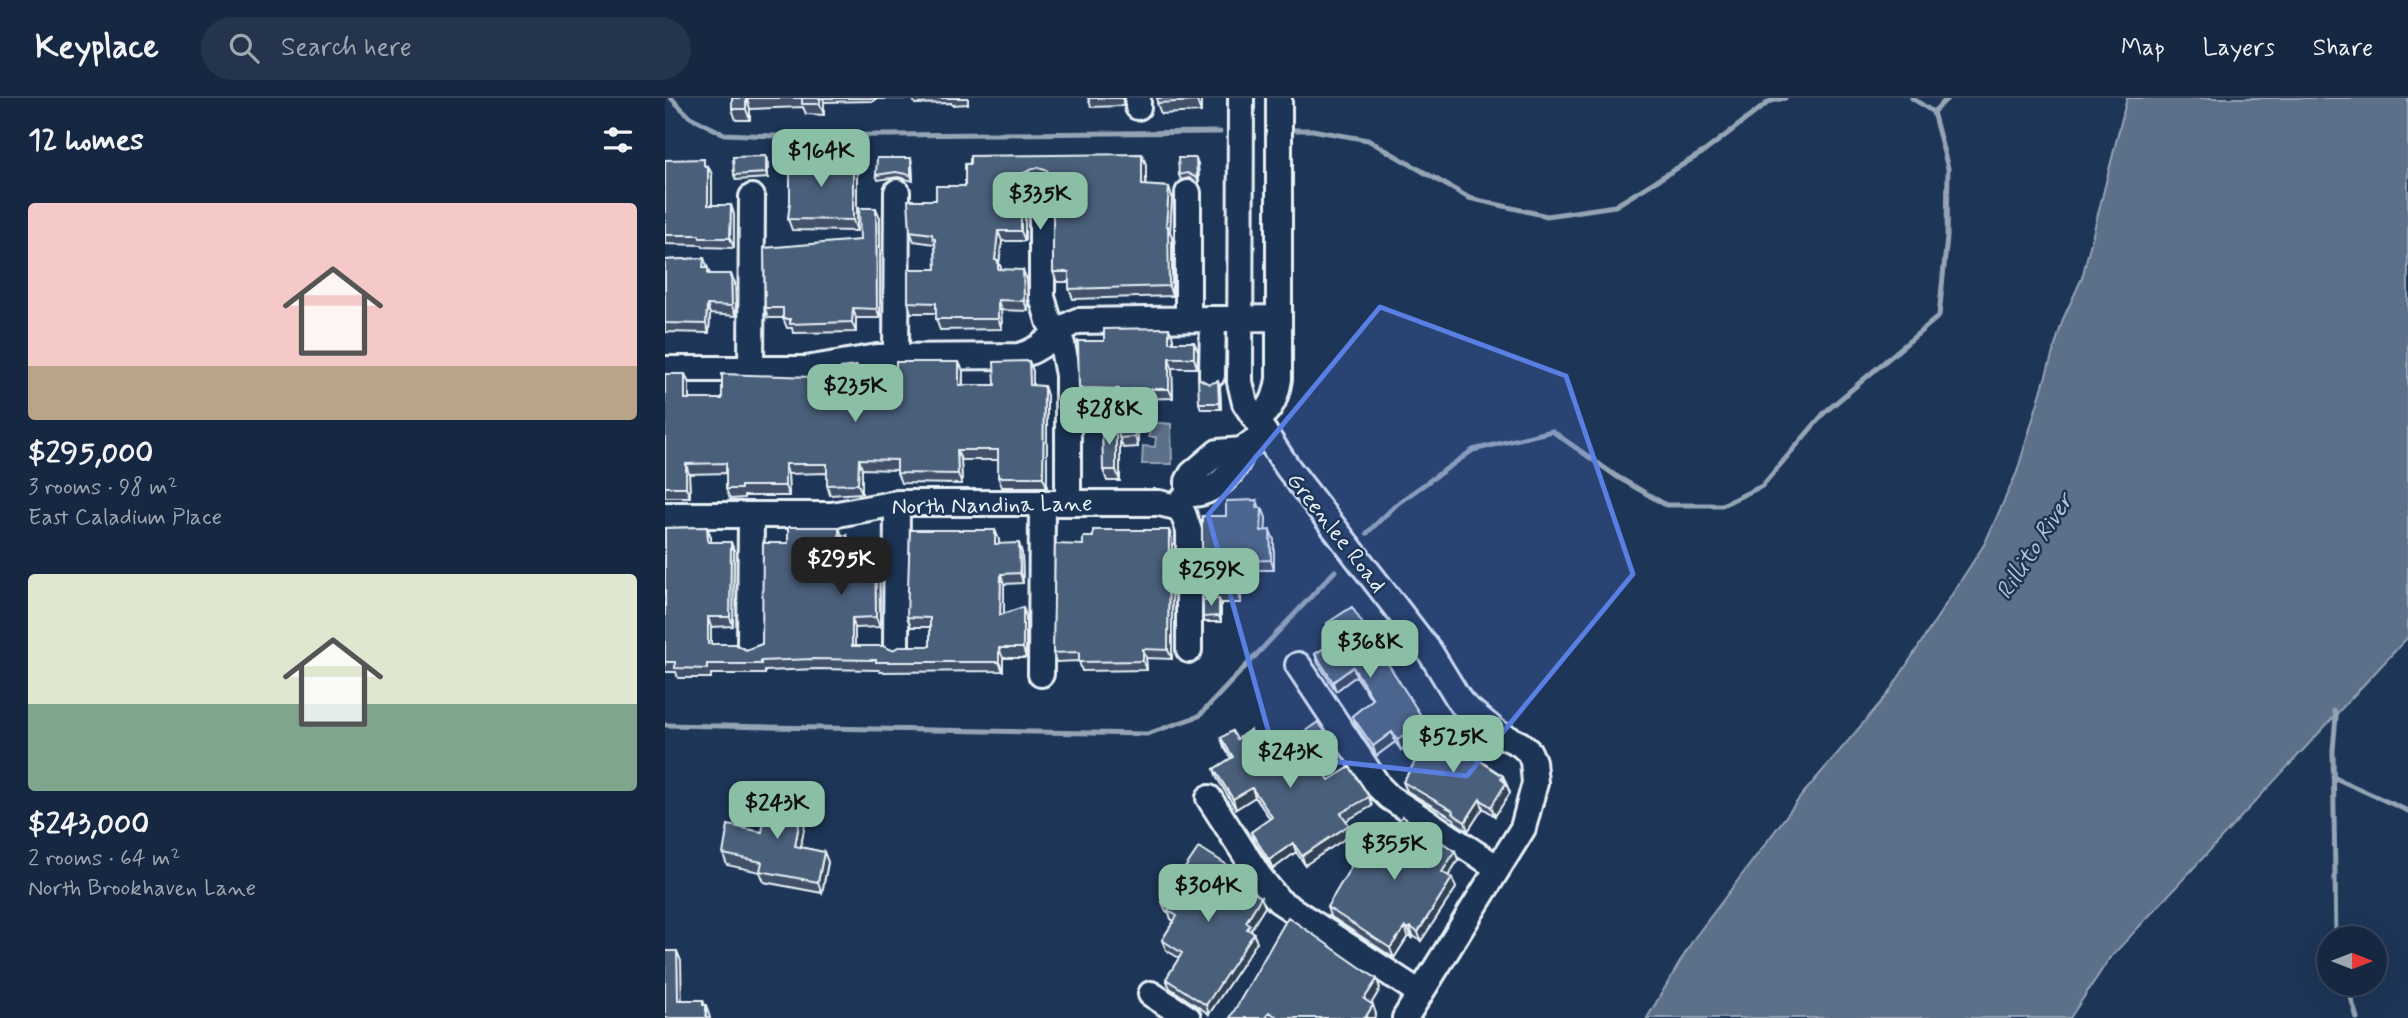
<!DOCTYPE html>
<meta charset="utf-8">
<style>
:root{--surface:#162841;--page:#23344c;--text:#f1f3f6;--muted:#9ea6b1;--line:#35445a;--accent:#8abfa5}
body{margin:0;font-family:Mynerve,sans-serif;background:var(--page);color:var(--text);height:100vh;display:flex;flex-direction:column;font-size:26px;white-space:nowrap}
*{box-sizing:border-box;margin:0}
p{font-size:23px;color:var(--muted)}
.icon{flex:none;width:38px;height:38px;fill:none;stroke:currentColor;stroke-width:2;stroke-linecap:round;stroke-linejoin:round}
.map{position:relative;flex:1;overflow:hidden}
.drawer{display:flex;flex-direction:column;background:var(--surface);width:665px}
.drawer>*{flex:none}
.needle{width:46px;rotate:90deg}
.buttons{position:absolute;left:1652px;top:828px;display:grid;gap:14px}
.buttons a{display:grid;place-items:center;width:70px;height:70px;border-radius:50%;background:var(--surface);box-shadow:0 7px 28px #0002,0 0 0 2px var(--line);font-size:35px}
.price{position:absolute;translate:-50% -60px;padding:0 16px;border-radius:14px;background:var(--accent);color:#111;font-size:23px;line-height:46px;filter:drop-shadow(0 2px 4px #0008)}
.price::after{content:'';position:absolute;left:50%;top:42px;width:21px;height:16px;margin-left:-10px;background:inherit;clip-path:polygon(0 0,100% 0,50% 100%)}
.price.active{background:#222;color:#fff}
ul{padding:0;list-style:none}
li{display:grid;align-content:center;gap:14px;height:371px;padding:0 28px}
li span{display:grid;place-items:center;height:217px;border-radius:7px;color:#555}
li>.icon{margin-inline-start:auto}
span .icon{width:126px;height:126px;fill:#fffc;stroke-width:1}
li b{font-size:30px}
h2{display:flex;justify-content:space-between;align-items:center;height:84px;padding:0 28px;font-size:30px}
header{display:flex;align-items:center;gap:42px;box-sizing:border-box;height:98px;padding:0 35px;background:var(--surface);border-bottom:2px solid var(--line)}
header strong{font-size:33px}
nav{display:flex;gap:38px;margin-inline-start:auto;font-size:24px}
.search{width:490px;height:63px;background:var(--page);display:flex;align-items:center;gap:18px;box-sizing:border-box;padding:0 24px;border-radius:38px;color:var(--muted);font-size:26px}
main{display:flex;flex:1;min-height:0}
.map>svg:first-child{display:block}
.water{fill:#5d7089;stroke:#95a4b5;stroke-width:2}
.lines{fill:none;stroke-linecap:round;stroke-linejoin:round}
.stream{stroke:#95a4b5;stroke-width:5}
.minor-casing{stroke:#e8f1f8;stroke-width:30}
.minor{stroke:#1d3557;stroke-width:24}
.wall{fill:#3f5169;stroke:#e8f1f8;stroke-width:2}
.shaded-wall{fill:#334255;stroke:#e8f1f8;stroke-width:2}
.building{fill:#495e7a;stroke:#e8f1f8;stroke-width:2}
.marked{fill:#5a7fe2;fill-opacity:0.2;stroke:#5a7fe2;stroke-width:5;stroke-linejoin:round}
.labels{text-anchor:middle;stroke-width:5;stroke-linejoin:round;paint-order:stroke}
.street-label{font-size:23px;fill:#e8f1f8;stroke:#1d3557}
.water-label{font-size:24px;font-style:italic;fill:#b7c4d1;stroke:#1d3557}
</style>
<header>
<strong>Keyplace</strong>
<div class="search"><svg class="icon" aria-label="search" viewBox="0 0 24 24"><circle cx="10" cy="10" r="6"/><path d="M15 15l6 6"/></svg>Search here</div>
<nav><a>Map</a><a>Layers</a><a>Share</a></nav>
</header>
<main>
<section class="drawer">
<h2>12 homes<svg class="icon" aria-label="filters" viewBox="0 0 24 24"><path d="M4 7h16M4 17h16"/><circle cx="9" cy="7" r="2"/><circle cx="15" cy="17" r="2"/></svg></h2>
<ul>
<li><span style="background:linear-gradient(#f6c9c9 75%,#b9a48a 0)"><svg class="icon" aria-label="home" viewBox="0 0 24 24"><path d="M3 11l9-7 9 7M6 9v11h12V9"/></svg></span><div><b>$295,000</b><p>3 rooms · 98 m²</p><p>East Caladium Place</p></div></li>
<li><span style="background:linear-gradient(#dfe7d0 60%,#7fa58c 0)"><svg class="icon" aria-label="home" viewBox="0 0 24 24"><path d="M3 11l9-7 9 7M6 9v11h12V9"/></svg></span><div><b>$243,000</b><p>2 rooms · 64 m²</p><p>North Brookhaven Lane</p></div></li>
</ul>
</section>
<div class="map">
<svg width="1743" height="920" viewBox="0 0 1743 920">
<rect width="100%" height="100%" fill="#1d3557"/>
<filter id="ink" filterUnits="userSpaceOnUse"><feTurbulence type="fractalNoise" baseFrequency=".0143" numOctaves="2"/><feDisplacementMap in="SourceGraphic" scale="14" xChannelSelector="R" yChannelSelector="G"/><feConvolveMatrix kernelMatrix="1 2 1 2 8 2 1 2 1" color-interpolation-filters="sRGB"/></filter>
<g filter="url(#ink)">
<!-- water -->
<path class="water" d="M1462,0h281v539l-299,322 -39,59h-423l46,-78 109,-145 86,-101 97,-151 32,-71 46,-153 19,-41z
M484,324l22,2 1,40h-30l1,-18 12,1 1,-10h-7z"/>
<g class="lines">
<!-- stream -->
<path class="stream" d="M6,0l19,19 34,17 50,2 446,-4
M1268,14l15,-14
M628,32h19l56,10 101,58 78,18 68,-10 90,-55 65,-50 15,-3
M702,435l31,-30 75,-53 79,-19 64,45 50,29h56l40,-19 63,-74 114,-96 8,-79 1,-69 -15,-56 -21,-14
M1669,613l2,5 -3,34 3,188
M0,627l482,9 52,-18 136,-145
M1668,679l75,34
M1682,886l10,34"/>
<!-- minor casing -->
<g class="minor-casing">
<path id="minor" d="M473,0v9
M576,0l-1,284 5,21 43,65 142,184 31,51 36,30 23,11 9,8 4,9 2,22 -12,45 -118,190
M377,94v105l7,24 13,23 6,31v128
M523,221v-126
M231,258l1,-164
M0,271h141l71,-12 142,-1c28,-8 34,-25 58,-35l202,-3
M86,271l1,-172
M547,277l1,-56
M592,321c15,-10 19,-22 22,-40v-281
M523,396c24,2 49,-22 54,-44
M511,409l7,6 6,18v119
M0,417h167l65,-12h262l17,4 12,-13v-13l4,-7 26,-22 24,-2 23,-17
M85,547l1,-130
M231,547l1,-142
M633,567l81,122 10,10 109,71
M376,576l1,-171
M544,700l50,78 20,25 141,92
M486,896l37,24"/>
</g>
<!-- minor -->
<use href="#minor" class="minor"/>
</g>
<!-- wall -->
<path class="wall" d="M67,0h236v6l-16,1 -1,-2 -36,1 -2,-5h-39v2l-50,1v13l-18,-1 -3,-7 -53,2v11h-14l-4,-11z
M423,0h35v8l-32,1z
M492,0h44v14l-40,2 -4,-11z
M477,56l4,11v21l23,1 3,10 -2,35 2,5v59l-99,3 -4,-10v-7h-12l-4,-10 22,-68 -1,-20h-20l-5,-5 -8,-2 -16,7v57h-23l-3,22 2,6 26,11 1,31 -27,-1 1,19 -62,1 -4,-11v-6h-25l-3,-11 28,-33 -1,-25 -21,-3 -4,-10 26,-31 29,-14v-22z
M101,58l2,5v17l-32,2 -2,-5z
M0,62l43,6 4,9v30h19l3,10v33l-31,-1 -1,-2 -37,-1z
M247,65l1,18 -15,-4 -20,3 -2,-5z
M533,66l1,20 -10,-6 -8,2 -2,-5z
M192,71v62l-65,-1 -4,-11 2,-16z
M215,120v100h-24v14l-63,1 -1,-5h-5l-4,-10h-15l-3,-10 95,-68z
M39,160l6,16 25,9 1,33 -26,-2 -1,19 -44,-1v-72z
M508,240v4h21l4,10 -1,16h-25l1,30 -36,1 1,48 -15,1 -3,-9v42h-13l-4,-11 16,-37v-34l-36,-1 -4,-10 25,-47z
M364,263l4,10v15h11l3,10v91h-45l-4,-10v-17h-37l1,24 -61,-1 -4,-10v-3l-35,-1v24l-32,2 -3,-10v-12l-39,1 1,22h-45v2l-14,1 -4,-10v-16l-37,1 1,23h-25v-123h20l4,10v15h33l90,-22 49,-1v13l30,1 5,-6 67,-13v14h32z
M555,289l1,22h-20l-2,-6z
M592,402l3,8h2l4,10 -1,12 9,10v30h-33v33h-20v19h-16l-2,-5 7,-17 -3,-7 4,-17v-18h-6l-3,-9 24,-33z
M42,429l4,10v5h20l3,9 -1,75 -22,1v17l35,6 16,-6 26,-101 51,-16 3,8h5l2,7 30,11 1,74 -25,1v18l37,4 38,-4v-19h-19l-4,-10 88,-87 4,10v4l23,9 1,30 -19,1v30l22,3v41h-23v13l-123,1 -1,-2 -62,-1 -52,2v3h-54v4h-33l-2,-6h-11v-144z
M504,432l3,9v120l-26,-1 1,12 -65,1 -3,-10 -23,1 -3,-9 30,-108 10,-8z
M662,525l98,99 3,9 -27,19 -6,-8 -19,14 -20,-31 -4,-9 20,-16 -16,-24 -20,15 -18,-28 -3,-9 20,-13 -5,-9z
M769,638l26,4 -3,6 46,30 7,17 -15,23 -12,-8 -15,23 -13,-9 -1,-3 -47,-28 -4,-9z
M590,639l18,17 56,-17 4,10 -18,12 14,21 40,17 3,9 -26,15 6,13 -47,31 -9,-13 -23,17 -19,-28 -3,-9 19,-13 -15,-22 -19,12 -19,-31 -3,-9 17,-11 -7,-11 -3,-9 16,1z
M139,698l4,11 -8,40 24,5 4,10 -6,31 -58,-11 -4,-10 -33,-7 -4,-11 39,-22z
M723,741l67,12 3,9 -10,16 8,12 -35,53 -8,-5 -1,2 -4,-2 -14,22 -64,-42 -3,-9z
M578,784l-2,3 24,22 -14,22 6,13 -48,72 -39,-26 -4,-9 13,-21 -13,-8 -4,-10 12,-19 -3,-2 -2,-6 -3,-2 -4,-9z
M712,881l3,10 -9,14 5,11 -2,4h-144z"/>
<!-- shaded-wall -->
<path class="shaded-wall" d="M82,0l3,11v11l-4,-11z
M155,0h3l1,4v13l-4,-11z
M532,0h4v14l-4,-11z
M477,56l4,11v31l-4,-11z
M101,58l2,5v17l-2,-5z
M188,60l4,11v62l-4,-11z
M246,60l1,5 1,18 -2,-6z
M531,60l2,6 1,20 -2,-6z
M43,68l4,9v39l-4,-9z
M356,76l4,10v57l-4,-10z
M504,89l3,10 -2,35 2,5v59l-3,-10 -3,-60z
M66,107l3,10v33l-4,-10z
M211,110l4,10v100l-3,-9z
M333,133l4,10 -3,22 3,7v9l-7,-19z
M358,172l4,10 1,31 -4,-10z
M66,176l4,9 1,33 -4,-10z
M333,202l3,10 1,19 -4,-10z
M42,207l3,9 -1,19 -3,-9z
M188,210l3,10v14l-4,-10z
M504,230l4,10v14l-4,-10z
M529,244l4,10 -1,16 -3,-10z
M504,260l3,10 1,30 -4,-9z
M364,263l4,10v24l-3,-10z
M294,264l4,9 -1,24 -3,-10z
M192,268l4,10v23l-4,-10z
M20,276l4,10v25l-4,-10z
M553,283l2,6 1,22 -2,-6z
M379,288l3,10v91l-4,-10z
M468,291l4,10 1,48 -3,-10z
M451,326l4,11v46l-4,-11z
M292,352l4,10 1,24 -4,-10z
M194,361l3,10v24l-4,-9z
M21,366l3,10 1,23 -4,-10z
M120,366l3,10 1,22 -4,-10z
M597,410l4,10 -1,22 -4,-9z
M42,429l4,10v14l-3,-9z
M330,432l4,10v13l-4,-9z
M504,432l3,9v120l-4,-9z
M605,432l4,10v30l-3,-10z
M66,444l3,9 -1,75 -3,-9z
M210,445l4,10 1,74 -4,-10z
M354,445l3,10 1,30 -3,-10z
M572,463l4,9v33l-4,-10z
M336,476l3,10v41l-4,-10z
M554,501l2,5v18l-2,-6z
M358,509l3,10v41l-3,-10z
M43,519l3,10v27l-3,-10z
M187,520l3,10v28l-3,-10z
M334,550l4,10v13l-4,-9z
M478,551l3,9 1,12 -4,-9z
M688,569l3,9 -20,15 -3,-9z
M760,624l3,9 -27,19 -4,-10z
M792,633l3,9 -6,11 -4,-10z
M727,634l3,10 -19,14 -3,-10z
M664,639l4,10 -19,13 -4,-9z
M838,678l7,17 -15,23 -4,-9 10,-28z
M587,690l3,9 -19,12 -3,-10z
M139,698l4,11 -9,50 -4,-11z
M815,701l3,9 -15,23 -3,-9z
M684,727l3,9 -47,31 -3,-9z
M628,745l3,9 -23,17 -4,-9z
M790,753l3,9 -13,21 -3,-9z
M159,754l4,10 -6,31 -4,-11z
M575,775l3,9 -5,8 -3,-9z
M787,780l4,10 -35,53 -3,-9z
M596,799l4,10 -14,22 6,13 -48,72 -3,-9 40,-83z
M740,829l3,9 -14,22 -4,-10z
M745,829l3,9 -1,2 -4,-9z
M12,853l4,10 1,50 -4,-11z
M712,881l3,10 -12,20 -4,-10z
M38,902l3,8v-3l4,13h-4z
M708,907l3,9 -2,4h-9z"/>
<!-- building -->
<path class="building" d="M67,0h14v11h-14z
M137,0h18v6h-18z
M492,0h40v3l-40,2z
M477,56v31l27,2 -3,39h2l1,60 -100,3v-17h-16v-67l22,-1 -1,-31 -23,1 -6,-5 -7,-2 -17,7v57h-23l-3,29h3v9l25,1 1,31 -26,-1v19h-62v-16l-28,-1v-33h28l-1,-30h-2l-1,-5 -22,-3 -2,-31h28v-14h29v-22h5v-8z
M101,58v17l-32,2 -1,-18z
M125,60h63v62l-65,-1 2,-16z
M212,60h34v17l-15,-3 -20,3z
M513,60h18l1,20 -10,-5 -8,2z
M39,61v7h4v39h23l-1,33h-30l-1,-3h-34v-75z
M194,110h17l1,101 -24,-1 -1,14 -62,2v-5h-7v-11h-18l-1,-60 96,-8z
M39,160l-1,10h5v6h23l1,32 -25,-1 -1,19 -41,-1v-63z
M504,230v14h25v16h-25v31h-36l2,48 -16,1v-49l-40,-1 -1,-47h26v-12z
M364,263l1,24 14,1 -1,91h-45v-27h-41l1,24 -61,-1v-13l-38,-1 -1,25 -31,1v-21h-42v22h-44v3h-15v-26l-40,1v23h-21v-113h20v25h37v-25l90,3v-3l29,-2v-4l16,-2v23l34,1v-6h5v-22h63v23h36l-1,-23z
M533,280l11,6 9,-3 1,22h-20z
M451,326v46h-13l-1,-45z
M592,402v8h5l-1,23 9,-1 1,30 -34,1v32h-30v-17h4v-27h-9v-33h24v-15z
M42,429l1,15h23l-1,75h-22v27h27l11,6 16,-6 1,-101h25v-16h51v8h8v7l28,1 1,74 -24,1v28h31l9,4 10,-4h28v-28l-23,-1 3,-87h85v14l24,-1 1,30 -19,1 -1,41 23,-8v41h-24v14h-123v-2l-63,-1 -52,2v3h-54v5l-32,-1v-6h-10v-134z
M428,432h76l-1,120 -25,-1v12l-64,1v-10l-26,1 2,-109 28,1v-8h10z
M554,501v17l-16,1v-17z
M687,509l73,115 -28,18 -5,-8 -19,14 -21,-30 21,-17 -20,-32 -20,15 -18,-28 22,-14 -10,-17z
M653,624l11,15 -19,14 19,29 21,-13 19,30 -28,16 8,12 -47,31 -9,-13 -24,17 -18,-28 21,-15 -20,-29 -19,11 -19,-30 19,-12 -12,-19 11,-7 5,8 13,-9 5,7 4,-3 14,20z
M778,624l14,9 -7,10 53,35 -2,3 5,4 -15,24 -11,-8 -15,23 -13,-9 1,-2 -50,-29 29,-49 2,3z
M105,691l34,7 -9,50 29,6 -6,30 -58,-11 2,-9 -39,-8 5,-29 34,7z
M737,718l53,35 -13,21 10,6 -34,54 -8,-5 -2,2 -3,-2 -15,21 -63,-41 46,-77 15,9z
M534,749l41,26 -5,8 26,16 -15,25 4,3 -3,4 7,4 -48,72 -40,-26 16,-26 -20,-13 15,-24 -9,-6 2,-3 -8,-5z
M623,819l89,62 -13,20 9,6 -8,13h-86l-10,-6 -4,6h-35z
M0,853h12l1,49h25v5h3v13h-41z"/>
</g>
<!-- marked area -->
<path class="marked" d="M715,209l186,69 67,198 -166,202 -192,-21 -67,-240z"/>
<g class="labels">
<!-- street labels -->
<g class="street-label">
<text transform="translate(327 406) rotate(-1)" y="8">North Nandina Lane</text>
<text transform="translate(672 434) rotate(52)" y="8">Greenlee Road</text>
</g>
<!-- water labels -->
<g class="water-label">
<text transform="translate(1369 448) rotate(-57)" y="8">Rillito River</text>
</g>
</g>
</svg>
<div class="buttons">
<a><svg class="needle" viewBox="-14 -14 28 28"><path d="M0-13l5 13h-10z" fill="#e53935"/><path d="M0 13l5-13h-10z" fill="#9ea6b1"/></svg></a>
</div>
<b class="price" style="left:156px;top:91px">$164K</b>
<b class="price" style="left:375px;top:134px">$335K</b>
<b class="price" style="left:190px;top:326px">$235K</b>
<b class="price" style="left:444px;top:349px">$288K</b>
<b class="price active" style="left:176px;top:499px">$295K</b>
<b class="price" style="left:546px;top:510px">$259K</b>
<b class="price" style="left:705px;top:582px">$368K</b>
<b class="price" style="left:788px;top:677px">$525K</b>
<b class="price" style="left:625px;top:692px">$243K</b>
<b class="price" style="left:112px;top:743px">$243K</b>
<b class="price" style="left:729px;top:784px">$355K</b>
<b class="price" style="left:543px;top:826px">$304K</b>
</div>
</main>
